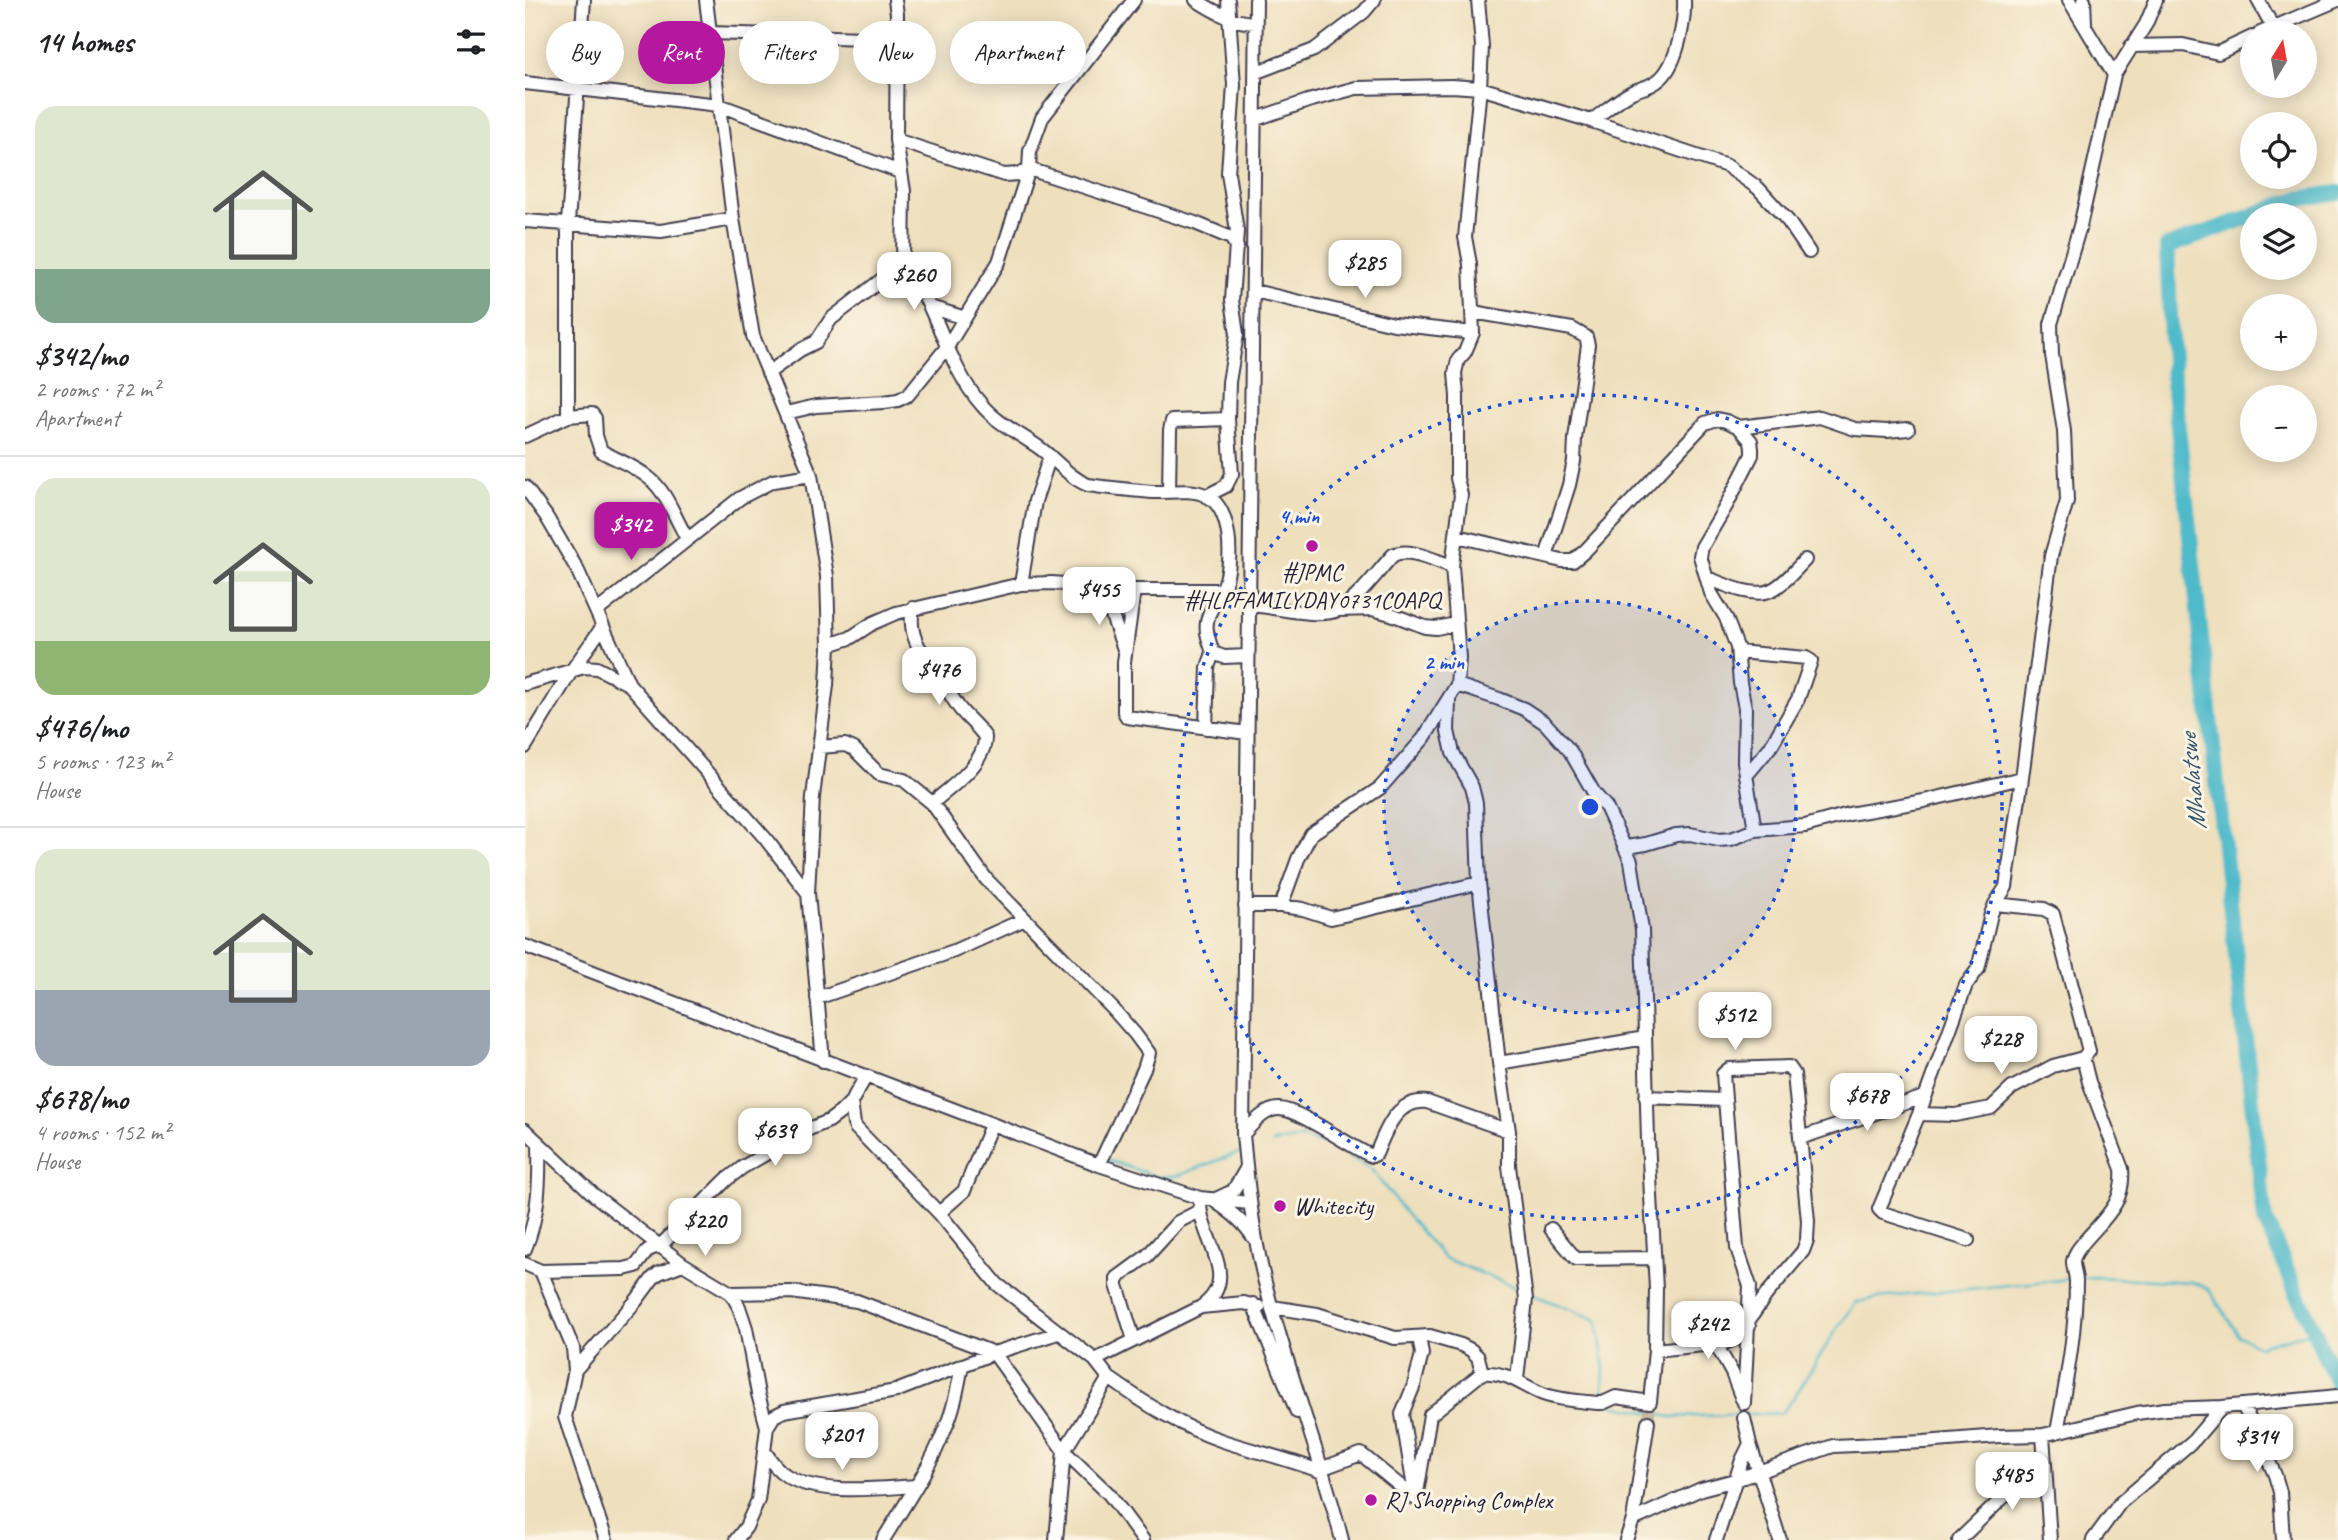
<!DOCTYPE html>
<meta charset="utf-8">
<style>
:root{--surface:#fff;--page:#f2f2f2;--text:#202124;--muted:#757577;--line:#e0e0e0;--accent:#b5179e}
body{margin:0;font-family:Caveat,sans-serif;background:var(--page);color:var(--text);height:100vh;display:flex;flex-direction:column;font-size:26px;white-space:nowrap}
*{box-sizing:border-box;margin:0}
p{font-size:23px;color:var(--muted)}
.icon{flex:none;width:38px;height:38px;fill:none;stroke:currentColor;stroke-width:2;stroke-linecap:round;stroke-linejoin:round}
.map{position:relative;flex:1;overflow:hidden}
.details{display:flex;flex-direction:column;background:var(--surface);width:525px}
.details>*{flex:none}
.top-card{position:absolute;left:21px;top:21px;width:665px;height:63px;display:flex;gap:14px}
.needle{width:46px;rotate:11deg}
.fabs{position:absolute;left:1715px;top:21px;display:grid;gap:14px}
.fabs a{display:grid;place-items:center;width:77px;height:77px;border-radius:50%;background:var(--surface);box-shadow:0 4px 18px #0003;font-size:35px}
.price{position:absolute;translate:-50% -60px;padding:0 16px;border-radius:14px;background:#fff;color:#222;font-size:23px;line-height:46px;filter:drop-shadow(0 2px 4px #0008)}
.price::after{content:'';position:absolute;left:50%;top:42px;width:21px;height:16px;margin-left:-10px;background:inherit;clip-path:polygon(0 0,100% 0,50% 100%)}
.price.on{background:var(--accent);color:#fff}
ul{padding:0;list-style:none}
li{display:grid;align-content:center;gap:14px;height:371px;padding:0 35px}
li+li{border-top:2px solid var(--line)}
li span{display:grid;place-items:center;height:217px;border-radius:21px;color:#555}
li>.icon{margin-inline-start:auto}
span .icon{width:126px;height:126px;fill:#fffc;stroke-width:1}
li b{font-size:30px}
h2{display:flex;justify-content:space-between;align-items:center;height:84px;padding:0 35px;font-size:30px}
.pill{padding:0 24px;border-radius:32px;background:var(--surface);box-shadow:0 4px 18px #0003;font-size:24px;line-height:63px}
.pill.on{background:var(--accent);color:#fff}
main{display:flex;flex:1;min-height:0}
.map>svg:first-child{display:block}
.lines{fill:none;stroke-linecap:round;stroke-linejoin:round}
.stream{stroke:#4fbaca;stroke-width:2.5}
.river{stroke:#4fbaca;stroke-width:16}
.minor-tunnel{stroke:#c5b9a3;stroke-width:12;stroke-dasharray:12 6;stroke-linecap:butt}
.minor-casing{stroke:#413e4e;stroke-width:16}
.minor{stroke:#fff;stroke-width:12}
.ring{fill:none;stroke:#1d4ed8;stroke-width:3.5;stroke-dasharray:3.5 7}
.poi-dot{fill:#b5179e;stroke:#fcf5e5;stroke-width:2.5}
.labels{text-anchor:middle;stroke-width:6;stroke-linejoin:round;paint-order:stroke}
.poi-label{font-size:24px;fill:#22223b;stroke:#fcf5e5;text-anchor:start}
.water-label{font-size:26px;font-style:italic;fill:#32576d;stroke:#fcf5e5}
.centre{fill:#1d4ed8;stroke:#fcf5e5;stroke-width:3.5}
.ring-label{font-size:21px;text-anchor:middle;font-weight:bold;fill:#1d4ed8;stroke:#fcf5e5;stroke-width:6;stroke-linejoin:round;paint-order:stroke}
</style>
<main>
<section class="details">
<h2>14 homes<svg class="icon" aria-label="filters" viewBox="0 0 24 24"><path d="M4 7h16M4 17h16"/><circle cx="9" cy="7" r="2"/><circle cx="15" cy="17" r="2"/></svg></h2>
<ul>
<li><span style="background:linear-gradient(#dfe7d0 75%,#7fa58c 0)"><svg class="icon" aria-label="home" viewBox="0 0 24 24"><path d="M3 11l9-7 9 7M6 9v11h12V9"/></svg></span><div><b>$342/mo</b><p>2 rooms · 72 m²</p><p>Apartment</p></div></li>
<li><span style="background:linear-gradient(#dfe7d0 75%,#8fb573 0)"><svg class="icon" aria-label="home" viewBox="0 0 24 24"><path d="M3 11l9-7 9 7M6 9v11h12V9"/></svg></span><div><b>$476/mo</b><p>5 rooms · 123 m²</p><p>House</p></div></li>
<li><span style="background:linear-gradient(#dfe7d0 65%,#9aa5b1 0)"><svg class="icon" aria-label="home" viewBox="0 0 24 24"><path d="M3 11l9-7 9 7M6 9v11h12V9"/></svg></span><div><b>$678/mo</b><p>4 rooms · 152 m²</p><p>House</p></div></li>
</ul>
</section>
<div class="map">
<svg width="1813" height="1540" viewBox="0 0 1813 1540">
<rect width="100%" height="100%" fill="#fcf5e5"/>
<filter id="ink" filterUnits="userSpaceOnUse"><feTurbulence type="fractalNoise" baseFrequency=".0143" numOctaves="2"/><feDisplacementMap in="SourceGraphic" scale="14" xChannelSelector="R" yChannelSelector="G"/><feConvolveMatrix kernelMatrix="1 2 1 2 8 2 1 2 1" color-interpolation-filters="sRGB"/></filter>
<filter id="wash" filterUnits="userSpaceOnUse"><feTurbulence type="fractalNoise" baseFrequency=".00686" numOctaves="4" result="noise"/><feDisplacementMap in="SourceGraphic" scale="28" xChannelSelector="R" yChannelSelector="G"/><feGaussianBlur stdDeviation="1.57" result="paint"/><feColorMatrix in="noise" values="0 0 0 0 0 0 0 0 0 0 0 0 0 0 0 0 0 1.4 0 .05"/><feComposite in="paint" operator="in"/></filter>
<g filter="url(#wash)">
<rect width="100%" height="100%" fill="#eedfbd"/>
<g class="lines">
<!-- stream -->
<path class="stream" d="M747,1143l29,-5 26,6 44,25 37,48 36,41 76,31
M559,1150l13,6
M582,1160l51,17 19,-1 63,-24
M1555,1278l16,-1 96,5 16,6 31,48 20,10 55,-15
M1004,1293l68,27 7,44 -1,32
M1088,1405l59,12 109,-4 11,-13 47,-74 17,-23 20,-5 194,-19"/>
<!-- river -->
<path class="river" d="M1728,215l44,-16 41,-6
M1727,216l-85,31 6,135 92,838 73,166"/>
</g>
</g>
<g filter="url(#ink)">
<g class="lines">
<!-- minor-tunnel -->
<path class="minor-tunnel" d="M1123,1422l2,-20"/>
<!-- minor casing -->
<g class="minor-casing">
<path id="minor" d="M181,0l27,219 20,117 58,139 16,101 2,69 -2,40 -14,112 -5,96 15,168
M671,0c19,12 38,23 60,23
M731,0l-13,1134c5,56 11,110 26,164 22,82 52,160 73,242
M1544,0l45,75
M1559,0l1,24
M1733,0l15,27
M186,33l185,6
M1735,33l78,-33
M1606,46l52,-1 35,8 34,-16
M732,72l57,-22 50,-38 10,-12
M0,83l194,22 181,67
M731,119l52,-18 48,-13 96,-2 28,2 111,33 136,45 31,22 30,33 21,31
M1066,121c13,-9 27,-22 41,-29 11,-5 20,-5 29,-14 16,-15 24,-56 23,-78
M371,140l108,35 15,-1 10,-5 166,54 36,15 6,9
M0,221l136,10 72,-12
M378,263c35,42 42,100 78,141 16,20 40,30 60,45 16,12 29,29 47,36 21,3 42,5 64,7 17,1 37,-4 53,3 27,12 28,64 20,88 -5,13 -16,25 -18,39 -2,11 3,20 6,31l11,4 24,-1
M729,291l140,33 79,9
M405,307l35,11
M948,312l99,17 14,8 2,8 -13,94 -1,22 -5,24 -23,72
M243,373l32,-23 16,-8 15,-23 72,-56 1,-72 -8,-51 1,-126 -2,-14
M261,413l30,-7 68,-4 14,-2 10,-5 39,-48 52,-85 30,-93 1,-18 12,-33 92,-118
M43,416v-193l16,-223
M1214,427l81,-10 35,12 32,2 21,-2
M0,436l43,-20 24,-2 3,4 1,18 5,15c16,9 34,15 48,27 18,14 26,41 38,60
M0,487l21,29 31,53 52,115 136,154 43,55
M644,491l1,-61 2,-9 56,-2
M681,496l20,-10 6,-12 -4,-55 1,-37 8,-48 -5,-34 5,-69 -9,-58 6,-88 -6,-85
M932,536l105,25h11l12,-10 120,-128 12,-4 9,2 13,6 12,14 1,8v6l-26,51 -24,41 -2,9 11,37 15,25 11,29 3,36 5,25 -1,54 11,68
M1182,578c17,6 40,18 59,14 14,-3 29,-22 39,-32
M496,584l14,-83 15,-45
M573,588l9,14 18,50
M609,590l-10,72v50l3,5 120,16
M724,605c24,1 67,14 89,5 19,-9 40,-39 55,-55 17,-8 42,6 59,11
M388,608c-6,30 10,46 26,68 8,11 13,23 21,33 8,10 18,17 25,28 1,26 -35,51 -53,66
M813,610l34,-1 19,5 34,13 11,1 20,-4
M72,611l143,-113 33,-17 38,-6
M304,645l21,-7 23,-15 23,-10 125,-29 31,-1 82,7h88
M1213,652l68,6 5,3 -13,38 -27,47 -25,30
M0,684l59,-17 13,1 31,16
M924,700l-1,31 5,22 19,34 4,16 3,80 20,180 10,68v35l17,133 -9,80
M681,728l2,-61 5,-14
M0,747l47,-77 31,-44
M294,747l26,-2 9,4 25,25 25,6 28,23 54,76 127,130 22,25 14,19 -5,16 -45,96
M1101,847l20,-3 30,-9 14,-1 29,6 12,-1 24,-9 50,-4 44,-12 75,-13 98,-23 29,-222 16,-55 -3,-70 -12,-76 -1,-31 29,-98 34,-151 32,-51 10,-24
M720,906h36l22,3 28,9 148,-35
M756,906l17,-47 13,-25 69,-46 44,-50 33,-53 2,-27 -7,-92 9,-71 -4,-17v-82l-2,-23 3,-13 7,-8 8,-19 -3,-69 -5,-27 15,-149 2,-42 -4,-46
M0,946l574,219 101,33 49,5
M292,998l137,-47 71,-32
M974,1063l146,-25
M1121,1097l78,3
M326,1102l3,22 2,4 83,85 58,71 98,76 14,18 -45,73 45,43 34,46
M1394,1114l36,1 36,-7 21,-20 41,-22 30,-8 6,-7 -36,-137 -9,-5 -49,-5
M0,1130l69,65 89,69 48,29 8,14 7,21 12,66 9,33 -9,73 -12,27 -10,13
M718,1134c10,-10 21,-25 36,-25 20,0 71,38 93,47l4,-2c10,-24 20,-55 51,-52l82,29
M1275,1138l124,-41
M691,1199l17,-8 13,-22
M691,1202c15,10 28,20 37,35
M414,1213l25,-22 27,-66
M1026,1229l25,30 78,-1
M1443,1240l-85,-27 -4,-4 40,-95 47,-129 12,-16 13,-55 4,-10 11,-17 16,-109
M0,1249c14,-34 15,-69 14,-105
M0,1264l16,7 83,-2 12,-3 12,-16 13,-5 65,-65 17,-13 66,-38 20,-8 12,-9 10,-10 14,-24
M16,1271l32,77 2,22 -10,47 41,123
M206,1293l60,-1 66,9 137,52 70,98 -8,89
M728,1304l44,108
M676,1307l43,-4 15,4
M747,1307l45,7 78,24 35,-2 31,9 10,5 7,7 4,16
M609,1340l-17,-55v-7l30,-22 31,-34 21,-11
M1192,1346l18,-7 14,-13
M1130,1350l58,-6 4,2 15,27 10,26
M570,1360l106,-53c43,-30 -4,-69 -1,-109
M50,1370l61,-69 17,-23 6,-5 24,-9
M584,1378c35,25 72,49 114,63 33,11 66,18 99,31l-1,-5
M1219,1403l6,-117 -13,-38 -14,-174 6,-5 60,-2 5,7 14,147 -1,19 -4,11 -37,44 -17,25
M1718,1405l32,70 5,17 3,48
M242,1427l7,-11 10,-5 112,-20 98,-38 64,-20
M1532,1432c9,-50 19,-99 19,-150 0,-7 -3,-14 -3,-21 1,-7 6,-13 11,-19 20,-24 41,-38 38,-73l-33,-87 -6,-24
M1518,1435l7,105
M1225,1444l30,96
M240,1452c6,9 12,18 22,24 33,20 92,12 129,10
M798,1468l38,-14 55,45 14,-84 52,-42c25,-2 39,12 61,21 16,6 36,7 54,9h6l13,-6 34,5 5,-52 1,-61 -8,-149 -6,-210 -11,-69 -25,-54 -12,-14 -24,-42 -25,-28 -21,-14 -25,-10 -42,-14
M889,1488l-12,-74 12,-29 8,-31 -3,-17
M1108,1520l68,-31 34,-9 98,-34 91,-4 75,-6 44,-1 94,-22 28,-4 57,-2 116,-11
M358,1540c22,-36 47,-72 62,-111 9,-20 13,-42 17,-64
M1101,1540l7,-20 15,-98
M1191,1540l26,-80 8,-16 -6,-26
M1434,1540l84,-81
M1568,1540l27,-37 74,-63 28,-33"/>
</g>
<!-- minor -->
<use href="#minor" class="minor"/>
</g>
</g>
<!-- distance rings -->
<circle cx="1065" cy="807" r="206" fill="#1d4ed8" fill-opacity=".12"/>
<g class="ring">
<circle cx="1065" cy="807" r="206"/>
<circle cx="1065" cy="807" r="412"/>
</g>
<!-- markers -->
<g class="poi-dot">
<circle cx="787" cy="546" r="7"/>
<circle cx="755" cy="1206" r="7"/>
<circle cx="846" cy="1500" r="7"/>
</g>
<g class="labels">
<!-- poi labels -->
<g class="poi-label">
<text x="787" y="580" text-anchor="middle">#JPMC<tspan x="787" dy="28">#HLPFAMILYDAY0731COAPQ</tspan></text>
<text x="769" y="1214">Whitecity</text>
<text x="860" y="1508">RJ Shopping Complex</text>
</g>
<!-- water labels -->
<g class="water-label">
<text transform="translate(1667 782) rotate(-96)" y="9">Mhalatswe</text>
</g>
</g>
<circle cx="1065" cy="807" r="10" class="centre"/>
<g class="ring-label">
<text x="774" y="523">4 min</text>
<text x="919" y="669">2 min</text>
</g>
</svg>
<div class="fabs">
<a><svg class="needle" viewBox="-14 -14 28 28"><path d="M0-13l5 13h-10z" fill="#e53935"/><path d="M0 13l5-13h-10z" fill="#757577"/></svg></a>
<a><svg class="icon" aria-label="locate" viewBox="0 0 24 24"><circle cx="12" cy="12" r="6"/><path d="M12 2v4M12 18v4M2 12h4M18 12h4"/></svg></a>
<a><svg class="icon" aria-label="layers" viewBox="0 0 24 24"><path d="M12 4l9 5-9 5-9-5zM3 14l9 5 9-5"/></svg></a>
<a>+</a>
<a>−</a>
</div>
<b class="price" style="left:840px;top:300px">$285</b>
<b class="price" style="left:389px;top:312px">$260</b>
<b class="price on" style="left:106px;top:562px">$342</b>
<b class="price" style="left:574px;top:627px">$455</b>
<b class="price" style="left:414px;top:707px">$476</b>
<b class="price" style="left:1210px;top:1052px">$512</b>
<b class="price" style="left:1476px;top:1076px">$228</b>
<b class="price" style="left:1342px;top:1133px">$678</b>
<b class="price" style="left:250px;top:1168px">$639</b>
<b class="price" style="left:180px;top:1258px">$220</b>
<b class="price" style="left:1183px;top:1361px">$242</b>
<b class="price" style="left:317px;top:1472px">$201</b>
<b class="price" style="left:1732px;top:1474px">$314</b>
<b class="price" style="left:1487px;top:1512px">$485</b>
<div class="top-card">
<a class="pill">Buy</a>
<a class="pill on">Rent</a>
<a class="pill">Filters</a>
<a class="pill">New</a>
<a class="pill">Apartment</a>
</div>
</div>
</main>
